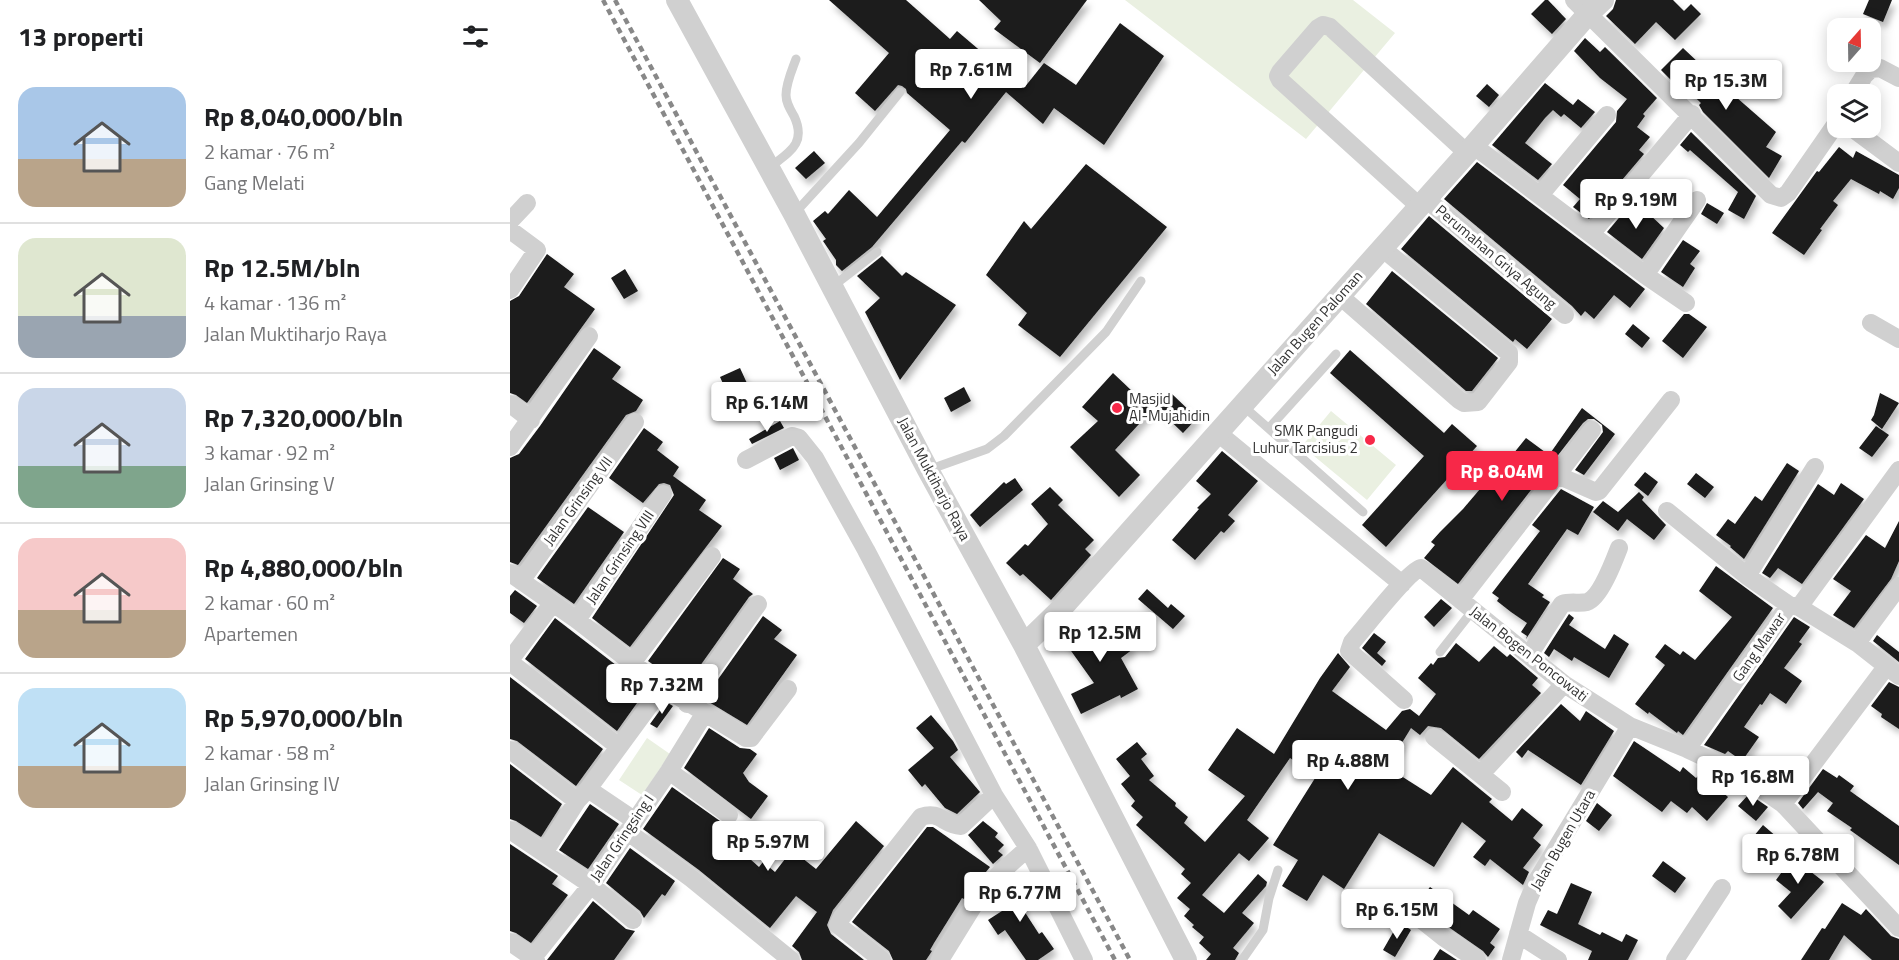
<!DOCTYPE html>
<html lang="id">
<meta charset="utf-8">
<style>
:root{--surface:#fff;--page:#f6f6f6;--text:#202124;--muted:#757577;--line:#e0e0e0;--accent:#f72848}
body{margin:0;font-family:"Titillium Web",sans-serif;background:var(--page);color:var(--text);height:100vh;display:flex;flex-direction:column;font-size:22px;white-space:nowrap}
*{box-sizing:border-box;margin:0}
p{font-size:20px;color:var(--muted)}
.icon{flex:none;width:33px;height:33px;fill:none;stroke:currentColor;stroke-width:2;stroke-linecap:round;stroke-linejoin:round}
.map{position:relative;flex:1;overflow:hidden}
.side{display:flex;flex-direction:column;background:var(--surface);width:510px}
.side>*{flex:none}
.needle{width:39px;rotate:20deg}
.tools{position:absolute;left:1317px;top:18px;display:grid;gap:12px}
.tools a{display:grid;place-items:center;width:54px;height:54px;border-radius:12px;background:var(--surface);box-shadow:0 3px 15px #0003;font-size:30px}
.price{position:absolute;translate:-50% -51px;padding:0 14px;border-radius:6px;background:#fff;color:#222;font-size:20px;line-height:39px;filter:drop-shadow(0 2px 3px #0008)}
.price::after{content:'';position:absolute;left:50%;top:36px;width:18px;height:14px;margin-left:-9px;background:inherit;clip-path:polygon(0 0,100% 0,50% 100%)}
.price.current{background:var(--accent);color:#fff}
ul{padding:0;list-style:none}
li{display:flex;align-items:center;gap:18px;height:150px;padding:0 18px}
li+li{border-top:2px solid var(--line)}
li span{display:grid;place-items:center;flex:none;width:168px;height:120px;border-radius:18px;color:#555}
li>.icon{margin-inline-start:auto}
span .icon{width:72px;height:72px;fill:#fffc;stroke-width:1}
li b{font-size:26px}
h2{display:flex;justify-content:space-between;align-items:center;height:72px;padding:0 18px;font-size:26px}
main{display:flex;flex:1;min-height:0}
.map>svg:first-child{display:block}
.green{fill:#eaf0e1}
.building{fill:#1a1a1a;filter:url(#shadow)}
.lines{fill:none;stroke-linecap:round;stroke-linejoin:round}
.service{stroke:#d0d0d0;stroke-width:9}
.minor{stroke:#d0d0d0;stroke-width:18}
.tertiary{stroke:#d0d0d0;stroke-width:22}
.rail{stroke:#888;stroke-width:4.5;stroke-dasharray:6 4.5;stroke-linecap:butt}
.poi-dot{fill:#f72848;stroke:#fff;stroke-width:2}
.labels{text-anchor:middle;stroke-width:6;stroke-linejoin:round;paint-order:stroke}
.street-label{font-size:15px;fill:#333;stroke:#fff}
.poi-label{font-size:15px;fill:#333;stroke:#fff;text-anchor:start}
</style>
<main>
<section class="side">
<h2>13 properti<svg class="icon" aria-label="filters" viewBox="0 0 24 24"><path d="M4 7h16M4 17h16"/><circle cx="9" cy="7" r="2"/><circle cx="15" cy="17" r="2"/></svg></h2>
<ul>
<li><span style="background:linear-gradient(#a9c7e8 60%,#b9a48a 0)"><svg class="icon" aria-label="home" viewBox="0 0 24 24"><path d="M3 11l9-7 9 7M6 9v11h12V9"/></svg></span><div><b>Rp 8,040,000/bln</b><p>2 kamar · 76 m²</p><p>Gang Melati</p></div></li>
<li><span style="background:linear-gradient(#dfe7d0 65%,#9aa5b1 0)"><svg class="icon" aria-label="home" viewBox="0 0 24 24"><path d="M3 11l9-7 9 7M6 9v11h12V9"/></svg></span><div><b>Rp 12.5M/bln</b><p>4 kamar · 136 m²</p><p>Jalan Muktiharjo Raya</p></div></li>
<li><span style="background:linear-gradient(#c9d6e8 65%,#7fa58c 0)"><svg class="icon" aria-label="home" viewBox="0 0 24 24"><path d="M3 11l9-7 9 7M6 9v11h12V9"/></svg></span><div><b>Rp 7,320,000/bln</b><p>3 kamar · 92 m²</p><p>Jalan Grinsing V</p></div></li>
<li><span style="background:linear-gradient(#f6c9c9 60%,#b9a48a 0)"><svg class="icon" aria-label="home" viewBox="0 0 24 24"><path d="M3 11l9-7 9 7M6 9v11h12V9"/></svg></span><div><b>Rp 4,880,000/bln</b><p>2 kamar · 60 m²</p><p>Apartemen</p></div></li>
<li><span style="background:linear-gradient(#bfe0f5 65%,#b9a48a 0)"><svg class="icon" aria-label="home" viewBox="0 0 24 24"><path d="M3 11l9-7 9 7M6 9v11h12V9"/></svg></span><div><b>Rp 5,970,000/bln</b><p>2 kamar · 58 m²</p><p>Jalan Grinsing IV</p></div></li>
</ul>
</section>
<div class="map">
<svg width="1389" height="960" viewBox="0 0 1389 960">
<defs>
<filter id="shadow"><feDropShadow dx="3.5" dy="6" stdDeviation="3" flood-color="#0004"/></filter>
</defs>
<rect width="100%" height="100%" fill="#fff"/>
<!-- green -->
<path class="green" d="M615,0h228l42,33 -89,106z
M821,411l65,54 -29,35 -65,-54z
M137,738l23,16 -28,41 -23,-15z"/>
<!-- building -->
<path class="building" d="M319,0h77l44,39 7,-8 67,57 20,-25 32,22 44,-62 44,33 -60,89 -50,-37 -11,16 -37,-32 -41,51 -3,-2 -90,106 -30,24 -6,-6v-5l-13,-19 3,-2 -13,-18 12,-10 3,3 21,-24 28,27 73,-87 -43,-37 -1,-4 -4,-3 -4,-1 -23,26 -20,-18 34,-40z
M469,0h108l-47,63 -46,-34 7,-8z
M1035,0h3l18,19 -14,15 -21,-20z
M1106,0h57l11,11 7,-7 10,10 -26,26 -19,-18 -21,22 -29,-28 7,-7z
M1359,0h23l-9,22 -20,-8z
M1075,38l15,14 5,-5 52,51 -14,16 2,2 -8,11 13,10 -11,13 5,4 -55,65 -16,-12 7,-8 -17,-14 53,-63 1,-11 10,-12 -27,-21 -26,-27z
M1173,48l37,35 56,49 -10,15 16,9 -13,22 -66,-66 -4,-7 2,-2 -25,-24 -3,3 -12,-12z
M1035,83l28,22 5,-6 17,13 -14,16 -17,-14 -3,3 -8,-7 -8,8 -20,25 27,21 -14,16 -46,-35z
M977,84l12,11 -10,12 -13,-11z
M1181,132l65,64 -12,23 -16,-9 10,-18 -48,-42 -2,2 -8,-7z
M1329,147l14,11 3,-7 43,24v13l-6,11 -13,-8 -1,3 -28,-15 -18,22 5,4 -18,24 2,1 -18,25 -32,-22 45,-62 2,1z
M304,151l11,12 -19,16 -11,-11z
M967,162l168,127 -15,19 -16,-13 -20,24 -9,-8 -4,5 -9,-10 -128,-107z
M576,164l81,63 -107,130 -42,-32 9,-12 -41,-38 38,-54 7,8z
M1124,200l30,28 -22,31 -35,-27z
M1197,203l17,10 -7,11 -16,-10z
M919,216l123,103 -25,30 -12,-10 -2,3 -112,-93z
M1173,240l17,11 -10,13 5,4 -12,19 -22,-15z
M37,254l27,20 -10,13 31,22 -68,94 -11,-8 -6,-2v-92l9,-5z
M372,256l20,20 4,-4 50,33 -56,75 -35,-68 15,-14 -23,-22z
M115,269l13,22 -14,8 -13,-21z
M882,271l106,87 -26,33h-6l-100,-87z
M1174,314h5l18,13 -24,31 -21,-17z
M1123,324l17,14 -8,10 -17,-14z
M84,348l27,19 -9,12 31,21 -7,11 -10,4 -108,150 -8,-3v-104l9,-4 21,-28z
M840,350l94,83 8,-9 25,22 -91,101 -24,-22 62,-69 -94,-83z
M230,368l11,24 -20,9 -11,-24z
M603,373l39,37 -37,40 25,25 -21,22 -49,-50 28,-26 -16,-14z
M454,387l7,14 -20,11 -7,-14z
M661,393l26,25 -14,15 -26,-25z
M1370,393l19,10 -17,26 -11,-9 3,-5z
M1072,408l33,26 -31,41 -9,-5 28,-38 -1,-7 -8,-6h-6l-5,4 -125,161 -34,-26 11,-13 -4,-3 9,-10 23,-23 40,-47 2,2 21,-26 23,17z
M270,421l4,7 -32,16 -3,-5z
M1366,426l13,9 -17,22 -13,-9z
M134,428l19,14 -6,8 22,17 -6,9 33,24 -7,10 23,16 -92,121 -38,-29 82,-123 -4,-10 -6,-2 -5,1 -16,19 -34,-25z
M283,448l6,12 -19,10 -6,-12z
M712,451l36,30 -30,34 7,6 -11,12 -3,-2 -26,29 -23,-20 27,-31 -2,-1 14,-14 -15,-13z
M1277,463l12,8 -55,88 -14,-12 1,-1 -15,-11 12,-16 7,5 20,-28 7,5z
M1135,472l13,10 -10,14 -14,-11z
M1186,473l18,14 -9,11 -18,-14z
M505,478l8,12 -43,37 -10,-12 34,-33 2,2z
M1331,483l23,16 -62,85 -24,-16 -8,10 -8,-5 56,-89 16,11z
M540,487l13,13 -5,5 36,35 -9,9 6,6 -40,45 -28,-26 -3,2 -14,-13 19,-19 3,2 20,-22 -17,-20z
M1051,489l33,18 -16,28 -11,-6 -39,55 16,11 -2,2 8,5 -24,37 1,-3 -6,-4 6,-9 -16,-11 -14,-11 2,-3 -7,-5 48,-62 -8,-6z
M1129,492l5,5 -2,3 24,25 -12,15 -27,-21 -9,12 -25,-19 10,-11 15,11z
M78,507l36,25 -50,72 -37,-26z
M1389,521v40l-8,18 -37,49 -21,-13 18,-24 -18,-12 33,-44 19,13z
M213,558l17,11 -7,10 20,15 -4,3 -64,90 -37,-26z
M1206,566l57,42 -90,127 -5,-4 -1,2 -28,-21 -1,2 -13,-10 30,-39 -10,-8 10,-13 15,11 3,-4 12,9 37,-43 -33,-26z
M637,589l21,19 3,-4 14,12 -12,13 -35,-30z
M5,590l22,16 -13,17 -14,-10v-17z
M931,599l11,9 -18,19 -10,-10z
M1059,614l5,4 -5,7 36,24 9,-15 15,10 -20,34 -35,-21 -2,4 -18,-12 -5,8 -5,-4z
M253,616l19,14 -8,9 23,16 -50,70 -43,-26z
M575,616l13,17 14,-11 21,27 -12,9 17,31 -17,9 -1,-3 -39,19 -10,-20 23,-11 -35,-49z
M1284,617l16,10 -11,15 3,2 -18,24 18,13 -16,23 -16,-11 -8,12 -2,-1 -16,23 15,10 -17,24 -14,-10 -3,3 -21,-9z
M45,618l92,71 -30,42 -92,-72z
M864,633l12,9 -9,11 9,8 -4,5 -20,-18z
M1367,635l22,17v10l-26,-21z
M946,643l23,19 15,-16 13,11 3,-3 28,24 -6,7 9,8 -62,66 -38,-31 -13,-2 -8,9 -9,-7 -24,39 44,28 22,-28 39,32 -3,3 23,19 10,-13 21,17 -10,13 8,7 -18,23 6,4 -6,13 -33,-26 -5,7 -12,-9 13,-16 -24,-19 -28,45 -55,-34 -35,56 -21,-14 -16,26 -25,-15 16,-26 -25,-15 44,-70 -27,-17 -43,62 22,18 -20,23 -10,-8 -37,42 22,18 34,-39 9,8 -1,4 -24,27 12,10 -21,25 6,5 -4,7h-29l5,-6 -12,-11 5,-6 -12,-10 2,-2 -10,-9 6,-7 -13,-11 14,-15 -10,-9 4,-5 -49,-44 7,-8 -12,-11 4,-5 -14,-17 9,-8 -14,-17 21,-17 10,12 -6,5 13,17 -5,4 27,23 -1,3 13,11 -4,6 21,19 40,-46 -37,-26 29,-42 37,26 46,-76 18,-25 12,14 -18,24 54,39 16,-19 8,-2 9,7 17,-22 -18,-16 13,-15 2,2 5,-7 7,-1z
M0,677l93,72 -27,37 -59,-45 -7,-2z
M1379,682l10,5v42l-18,-12 1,-3 -11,-8z
M156,702l7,4 -16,22 -7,-4z
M1051,704l19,17 6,-10 28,20 -33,54 -53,-35 -6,8 -6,-6z
M421,715l22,26 5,9 -8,7 30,35 -23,22 -12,-6 -20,-24 -3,3 -14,-17 26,-22 -18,-20z
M199,728l31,20 10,1 7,5 -14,19 6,9 19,14 -17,23 -67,-51z
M1124,741l46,31 3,-5 13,11 5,-5 27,24 -21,24 -15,-14 -5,6 -16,-12 -9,11 -49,-36z
M0,764l52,40 -21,33 -25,-16 -6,-2z
M1313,769l14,9 2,-3 15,11 -4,5 49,35v39l-49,-35 2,-2 -25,-17 6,-8 -15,-11 -15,17 -5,-6z
M162,787l55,39 -5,8 37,33 4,-5 12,10 17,-22 24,19 40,-48 28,25 -51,64 -6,15 4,9 33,26h-62l-3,-8 -7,-6 25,-34 -21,-16 -26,32 -71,-58 -56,-41z
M1239,794l19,13 -12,14 -18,-15z
M1087,803l15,12 -13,16 -13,-10z
M80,804l29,20 -31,45 -29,-19z
M473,821l15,12 -3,4 9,8 -6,6 5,4 -10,9 -25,-29z
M1253,825l15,13 -19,23 -15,-13z
M417,827h6l57,40 -26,32 -2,-1 -28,45 -4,7 2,1 -6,9h-33l-4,-9 -37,-29z
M0,844l48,32 -6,8 16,11 -37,48 -15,-10 -6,-2z
M120,848l45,33 -10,15 -3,-2 -18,24 -4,-7 -34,-28z
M1285,854l14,10 -3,4 18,14 -33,37 -13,-13 13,-14 -15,-12z
M1153,861l23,17 -11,15 -23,-17z
M519,876l6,12 -18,12 22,34 3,-2 12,17 -16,11h-12l-21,-30 -7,5 -10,-15 14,-9 -8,-12z
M1061,883l21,9 -14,32 22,11 2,-3 20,10 4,-8 12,6 -10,20h-40l4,-9 -52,-26 8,-15 9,4z
M920,887l39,28 4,-5 27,19 -10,14 5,4 -7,10 -5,-6 -33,-23 -32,-25z
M83,901l33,28 9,2 -21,29h-67z
M1332,903l19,12 5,-6 25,27 8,3v21h-27l-28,-25 -15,25h-28l21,-32 3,1z
M889,922l12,8 -16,27 -12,-7z
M930,949l17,11h-24z"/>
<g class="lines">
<!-- service -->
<path class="service" d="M259,168c20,-16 38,-24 25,-52 -4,-7 -8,-13 -8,-21 0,-12 6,-25 10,-36
M284,214l65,-71 41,-51
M322,287l45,-35
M732,405l121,107
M759,428l67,-74
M418,470l59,-21 17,-13 102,-104 35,-51
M930,652l33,-42
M732,960l21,-30 6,-32 9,-28"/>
<!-- minor -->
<path class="minor" d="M1064,0l197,195 10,3 7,-5 50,-72
M1343,94l11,-18 7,-7 9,-1 19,10
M1342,128l47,35
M964,146l171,129 41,28
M1031,194l66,-79
M916,199l139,116
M909,206l-139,-126 -2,-4 2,-4 38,-44 5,-3 7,2 137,126
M0,221l17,-18
M0,230l27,20 -27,40
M1081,234l101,-120
M1135,275l52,-75
M830,296l119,104 5,3 14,-1 31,-40v-9l-127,-105
M1361,323l28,16
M0,404l21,16
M708,433l184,151
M0,447l79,-111
M236,460l46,-24 7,2 16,20 51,92 128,245 34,53 56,112
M1047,475l39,17 3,-1 72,-91
M1157,511l80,65 42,29
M0,573l67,47 86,67 83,51h5l37,-49
M1237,576l68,-109
M11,581l114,-159
M950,600l132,-170
M1289,607l100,-137
M67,620l86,-126
M1347,643l42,-57
M1019,655l33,-51c9,-3 17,0 25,-2 13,-4 27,-41 32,-54
M0,660l42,-56
M0,662l109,85
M122,663l80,-107
M894,700l-55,-49 3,-9c12,-13 56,-71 69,-74l143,116 66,42 57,23 51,24 45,31 116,124
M177,704l71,-100
M924,737l68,55
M1177,749l102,-144 10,2 58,36 42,33
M0,750l67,51
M159,771l60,44
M971,774l83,-90
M78,789l46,31
M1273,804l103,-137
M0,830l81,55 42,35
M118,832l64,47 99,81
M34,853l33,-52 11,-12 75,-102
M899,910l34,27 34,23
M1008,934l40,26
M0,942l26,18
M21,960l60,-75 78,-114 35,-57
M372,960l-44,-35 4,-8 79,-100c19,-7 22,8 40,9l33,-31
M430,960l37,-60 22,-26 29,-26
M1001,960l16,-57 9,-21 94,-156
M1165,960l47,-72"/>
<!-- tertiary -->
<path class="tertiary" d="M167,0l117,214 134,256 96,175 162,315
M514,645l36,-35 407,-457 121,-139 15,-14"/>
<!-- rail -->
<path class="rail" d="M93,0l512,960
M105,0l515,960"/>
</g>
<!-- markers -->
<g class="poi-dot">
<circle cx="607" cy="408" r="6"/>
<circle cx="860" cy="440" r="6"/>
</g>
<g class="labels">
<!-- street labels -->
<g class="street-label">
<text transform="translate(986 257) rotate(40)" y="5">Perumahan Griya Agung</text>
<text transform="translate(805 323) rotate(-48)" y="5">Jalan Bugen Paloman</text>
<text transform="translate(424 479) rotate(62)" y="5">Jalan Muktiharjo Raya</text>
<text transform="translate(68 501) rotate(-54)" y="5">Jalan Grinsing VII</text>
<text transform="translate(110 557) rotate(-56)" y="5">Jalan Grinsing VIII</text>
<text transform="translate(1249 647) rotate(-55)" y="5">Gang Mawar</text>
<text transform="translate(1019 654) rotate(38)" y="5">Jalan Bogen Poncowati</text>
<text transform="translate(112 838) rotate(-56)" y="5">Jalan Gringsing I</text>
<text transform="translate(1053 840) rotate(-60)" y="5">Jalan Bugen Utara</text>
</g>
<!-- poi labels -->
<g class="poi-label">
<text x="619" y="404">Masjid<tspan x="619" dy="17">Al-Mujahidin</tspan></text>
<text x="848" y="436" text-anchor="end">SMK Pangudi<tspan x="848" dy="17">Luhur Tarcisius 2</tspan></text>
</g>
</g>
</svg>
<div class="tools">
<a><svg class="needle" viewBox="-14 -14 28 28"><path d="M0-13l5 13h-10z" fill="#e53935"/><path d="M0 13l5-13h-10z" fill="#757577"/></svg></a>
<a><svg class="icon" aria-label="layers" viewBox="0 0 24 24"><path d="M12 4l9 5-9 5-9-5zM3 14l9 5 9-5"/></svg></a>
</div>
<b class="price" style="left:461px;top:100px">Rp 7.61M</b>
<b class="price" style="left:1216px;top:111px">Rp 15.3M</b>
<b class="price" style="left:1126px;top:230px">Rp 9.19M</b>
<b class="price" style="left:257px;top:433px">Rp 6.14M</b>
<b class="price current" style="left:992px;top:502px">Rp 8.04M</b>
<b class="price" style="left:590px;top:663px">Rp 12.5M</b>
<b class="price" style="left:152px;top:715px">Rp 7.32M</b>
<b class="price" style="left:838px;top:791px">Rp 4.88M</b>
<b class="price" style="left:1243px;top:807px">Rp 16.8M</b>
<b class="price" style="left:258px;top:872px">Rp 5.97M</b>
<b class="price" style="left:1288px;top:885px">Rp 6.78M</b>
<b class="price" style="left:510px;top:923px">Rp 6.77M</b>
<b class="price" style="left:887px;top:940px">Rp 6.15M</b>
</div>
</main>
